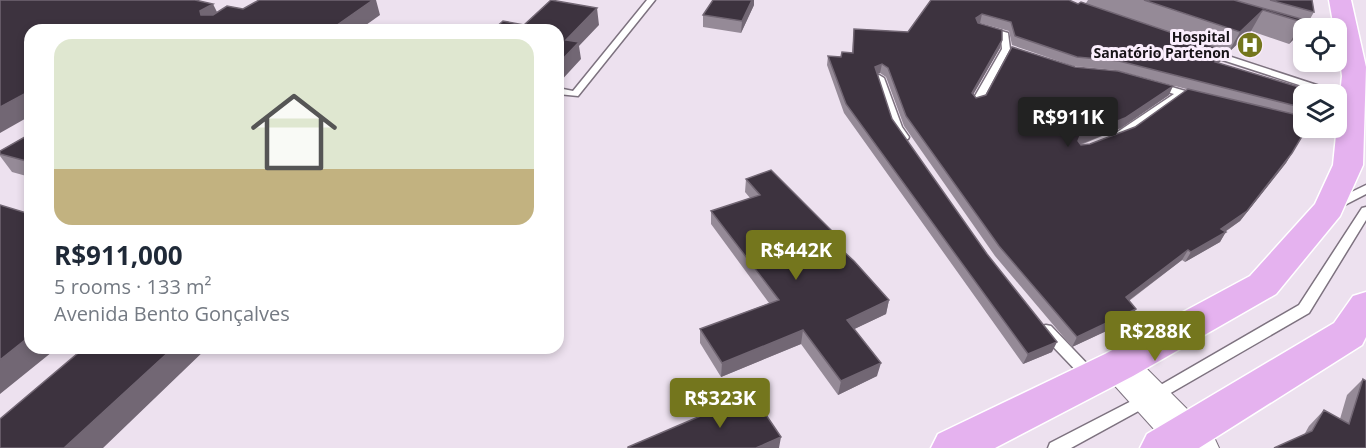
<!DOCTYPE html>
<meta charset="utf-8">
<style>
:root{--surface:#fff;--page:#f2f2f3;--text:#1f2937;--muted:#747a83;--line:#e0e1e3;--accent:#74761d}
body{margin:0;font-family:"Open Sans",sans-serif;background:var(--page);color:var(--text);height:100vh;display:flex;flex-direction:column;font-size:22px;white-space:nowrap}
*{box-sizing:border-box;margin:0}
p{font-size:20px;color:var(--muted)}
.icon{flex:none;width:33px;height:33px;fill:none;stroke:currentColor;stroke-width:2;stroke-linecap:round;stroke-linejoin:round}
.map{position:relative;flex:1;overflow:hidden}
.panel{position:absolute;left:24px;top:24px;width:540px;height:330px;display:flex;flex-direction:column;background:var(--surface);border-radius:18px;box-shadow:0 3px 9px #0003}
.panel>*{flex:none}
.tools{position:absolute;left:1293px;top:18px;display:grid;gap:12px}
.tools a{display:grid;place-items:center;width:54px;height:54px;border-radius:12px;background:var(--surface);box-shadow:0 3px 9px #0003;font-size:30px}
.price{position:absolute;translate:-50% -51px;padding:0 14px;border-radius:6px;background:var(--accent);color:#fff;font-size:20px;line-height:39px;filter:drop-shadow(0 2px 3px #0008)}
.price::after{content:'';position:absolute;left:50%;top:36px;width:18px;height:14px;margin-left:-9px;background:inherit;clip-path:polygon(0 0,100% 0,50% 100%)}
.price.active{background:#222;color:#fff}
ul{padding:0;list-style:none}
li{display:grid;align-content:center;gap:12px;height:318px;padding:0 30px}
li+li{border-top:2px solid var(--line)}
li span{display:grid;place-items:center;height:186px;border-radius:18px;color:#555}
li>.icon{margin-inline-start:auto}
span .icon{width:108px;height:108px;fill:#fffc;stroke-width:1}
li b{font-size:26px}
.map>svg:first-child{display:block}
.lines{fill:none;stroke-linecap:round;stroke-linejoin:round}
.service-casing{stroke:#7d727f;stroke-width:3}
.tertiary-casing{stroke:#7d727f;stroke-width:2}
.primary-casing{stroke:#fff;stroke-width:3}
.service{fill:#fff;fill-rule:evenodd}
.tertiary{fill:#fff;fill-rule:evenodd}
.primary{fill:#e5b2ef;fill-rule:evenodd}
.wall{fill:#958a97;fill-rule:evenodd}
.shaded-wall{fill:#726774}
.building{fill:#3d333f;stroke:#726774;stroke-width:1.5}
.labels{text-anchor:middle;stroke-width:6;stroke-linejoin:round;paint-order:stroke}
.far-poi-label{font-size:14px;font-weight:bold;fill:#181418;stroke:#fbeefd;text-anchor:end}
</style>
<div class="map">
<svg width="1366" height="448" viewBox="0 0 1366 448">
<rect width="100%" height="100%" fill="#ede1ef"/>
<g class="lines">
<!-- service casing -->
<g class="service-casing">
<path id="service" d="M647,0h8l-77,96 -20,-2v-6l15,3z
M987,27l21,6 2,16 -29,54 -5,3 -5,-3 31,-54 -1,-12 -17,-5v-4z
M1282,30l22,6v6l-25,-7v-4z
M1207,49l131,43 2,2 -4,3v-3h-9l-123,-40v-4z
M879,75l5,3 18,49 7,10 -1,2h-8l-8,-12 -18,-49z
M1158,83l41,12 2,2 -5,3 -13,-4 -59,41h-8l-1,-2 1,-2 58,-39 -19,-6v-4z
M1366,185v9l-27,14h-8l-2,-3 2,-3z
M1366,207v13l-57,93 -154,89 -84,46h-23l2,-5 95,-49 154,-89 63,-97z
M1046,325l5,1 44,46 2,4 -2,4 -5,2 -5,-2 -44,-46 -2,-4 2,-4z"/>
</g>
<!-- tertiary casing -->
<g class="tertiary-casing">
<path id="tertiary" d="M1119,350l13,4 81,81 6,13h-48l-65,-72 -6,-11 6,-11z"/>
</g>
<!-- primary casing -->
<g class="primary-casing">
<path id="primary" d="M1329,0h22l15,67 -3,98 -23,51 -64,78 -143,82 -138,72h-64l7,-14 167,-80 145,-78 65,-72 18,-39 9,-89 -6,-48h-2z
M1366,292v45l-4,8 -163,103h-59l7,-14 187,-111 19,-27z"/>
</g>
<!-- service -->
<use href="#service" class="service"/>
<!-- tertiary -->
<use href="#tertiary" class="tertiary"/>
<!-- primary -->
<use href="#primary" class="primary"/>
</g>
<!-- wall -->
<path class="wall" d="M931,0l147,4 8,-1 2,-3h224l2,12 -12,21 -4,-1 -6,9 -3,3 -38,-13 -23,22 -2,-1 -4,8 -4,3 86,31v14l-5,7 -7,38 -6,10 -46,58 -15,11 -5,10 -35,20 -3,-2 -53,41 7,8 -6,11 -58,27 -77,-91 -91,-130 -18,-49 -6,-4 -3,1 15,45 160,233 -29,12 -179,-251 -17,-48 1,-9 13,1 11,-4 2,-24 54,3zM980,23l29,8 3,14 61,21 42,4 75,20 -55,37 -45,17 -9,1 40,-17 48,-33 -94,-28 -99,31 -3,-4 27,-46 -22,-24z
M754,5l-13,28 -38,-6v-12z
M30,134v43l-18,-5 -12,-16v-5z
M746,179l95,61 -2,8 50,52 -3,14 -32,15 23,47 -39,19 -37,-51 -80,33 -21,-34v-14l69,-26 -58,-79v-13l39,-13 -5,-6z
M1363,379l3,69 -62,-13 5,-9 15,-16 16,9 7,-24z"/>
<!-- shaded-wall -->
<path class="shaded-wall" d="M373,0h3l4,15 -21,15h-29z
M752,0h2v5l-13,28 1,-12z
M213,4l8,16 -20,-5 -1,-4z
M597,8l2,17 -20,21 2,13 -23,25v-20l8,-24z
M1263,10l-12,21 -23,22 12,-21z
M982,14l-2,9 -6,3 2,-8z
M1305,20l-13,21 -3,3 13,-22z
M1002,40l-2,8 -31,54 3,-9z
M1226,51l-4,9 -12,11 5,-9z
M882,64l-2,9 -7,3 2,-9z
M1173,86l-4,9 -48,33 -45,18 4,-10z
M30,91v25l-30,17v-26z
M1292,153l-6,10 -46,58 -23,16 9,-5 -6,10 -35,20 6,-10 30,-23z
M841,240l-3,14 -5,-12z
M1188,250l-6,10 -62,47 6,-10z
M889,300l-3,14 -42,20 3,-14z
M1136,309l-6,11 -58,27 5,-10z
M803,330l-2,14 -80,33 1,-14z
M30,336v12h27l-57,46v-34z
M1057,342l-5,10 -29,12 5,-10z
M173,348h34l-104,100h-39z
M881,363l-4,13 -39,19 3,-14z
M781,437l-2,11h-23z"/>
<!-- building -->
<path class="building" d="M0,0h195l18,4 -13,7 1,4h12l14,-9 16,3 16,-9h114l-43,30h-300v61l-30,16z
M551,0l46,8 -31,32 13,2 -21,22v-34h-65l10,-9 21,4z
M713,0h39l-10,21 -39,-6z
M931,0h138l9,4 3,-2 145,49 -11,11 94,28 -1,4h-4v12h-8l-177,-45 -42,-4 -62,-21 -4,-14 -29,-8 -6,4 2,5 24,7v10l-30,53 4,5 10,-3 26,-48 63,20 43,4 55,15 -48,32 -45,18 -2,5 3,4 9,-1 45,-17 53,-38 114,27 -1,4h3v8h3l-15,25 -45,58 -26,18 5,3 -35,20 -3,-2 -62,47 10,12 -59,28 -78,-91 -93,-130 -18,-48 -6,-4 -7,3 17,52 95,135 70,88 -29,12 -182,-250 -18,-48 13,1 1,-5 11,1 1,-24 54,3z
M1144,0h90l71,20 -3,2 -39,-12 -23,22z
M1270,0h42l2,12z
M30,134v28l-30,-8v-3z
M771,170l70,70 -8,2 21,19 35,39 -42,20 34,43 -40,18 -38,-51 -81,33 -22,-34 79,-29 -68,-89 49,-16 -14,-16z
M0,205l30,9v122l-30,24z
M84,348h89l-109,100h-64v-29z
M1363,379l3,2v67h-92l38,-17 12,-21 25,14z
M752,394l29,43 -25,11h-128v-1z"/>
<!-- icons -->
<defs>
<g id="hospital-disc" transform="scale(1.35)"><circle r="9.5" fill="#74761d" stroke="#fbeefd"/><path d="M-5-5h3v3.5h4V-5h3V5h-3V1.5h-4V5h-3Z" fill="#fff"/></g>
</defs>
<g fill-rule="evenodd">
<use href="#hospital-disc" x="1250" y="45"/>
</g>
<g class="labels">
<!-- far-poi labels -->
<g class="far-poi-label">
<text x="1230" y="42">Hospital<tspan x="1230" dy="16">Sanatório Partenon</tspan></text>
</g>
</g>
</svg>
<div class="tools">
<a><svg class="icon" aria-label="locate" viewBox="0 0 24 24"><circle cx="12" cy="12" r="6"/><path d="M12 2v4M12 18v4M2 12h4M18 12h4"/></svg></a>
<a><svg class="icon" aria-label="layers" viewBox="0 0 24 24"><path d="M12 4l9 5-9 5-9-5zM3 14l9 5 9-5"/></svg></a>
</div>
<b class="price active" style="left:1068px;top:148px">R$911K</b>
<b class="price" style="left:796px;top:281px">R$442K</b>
<b class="price" style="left:1155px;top:362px">R$288K</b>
<b class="price" style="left:720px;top:429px">R$323K</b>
<section class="panel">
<ul>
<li><span style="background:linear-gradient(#dfe7d0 70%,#c2b280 0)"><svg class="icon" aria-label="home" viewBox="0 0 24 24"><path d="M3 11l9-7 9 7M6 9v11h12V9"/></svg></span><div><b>R$911,000</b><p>5 rooms · 133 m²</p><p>Avenida Bento Gonçalves</p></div></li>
</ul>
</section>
</div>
